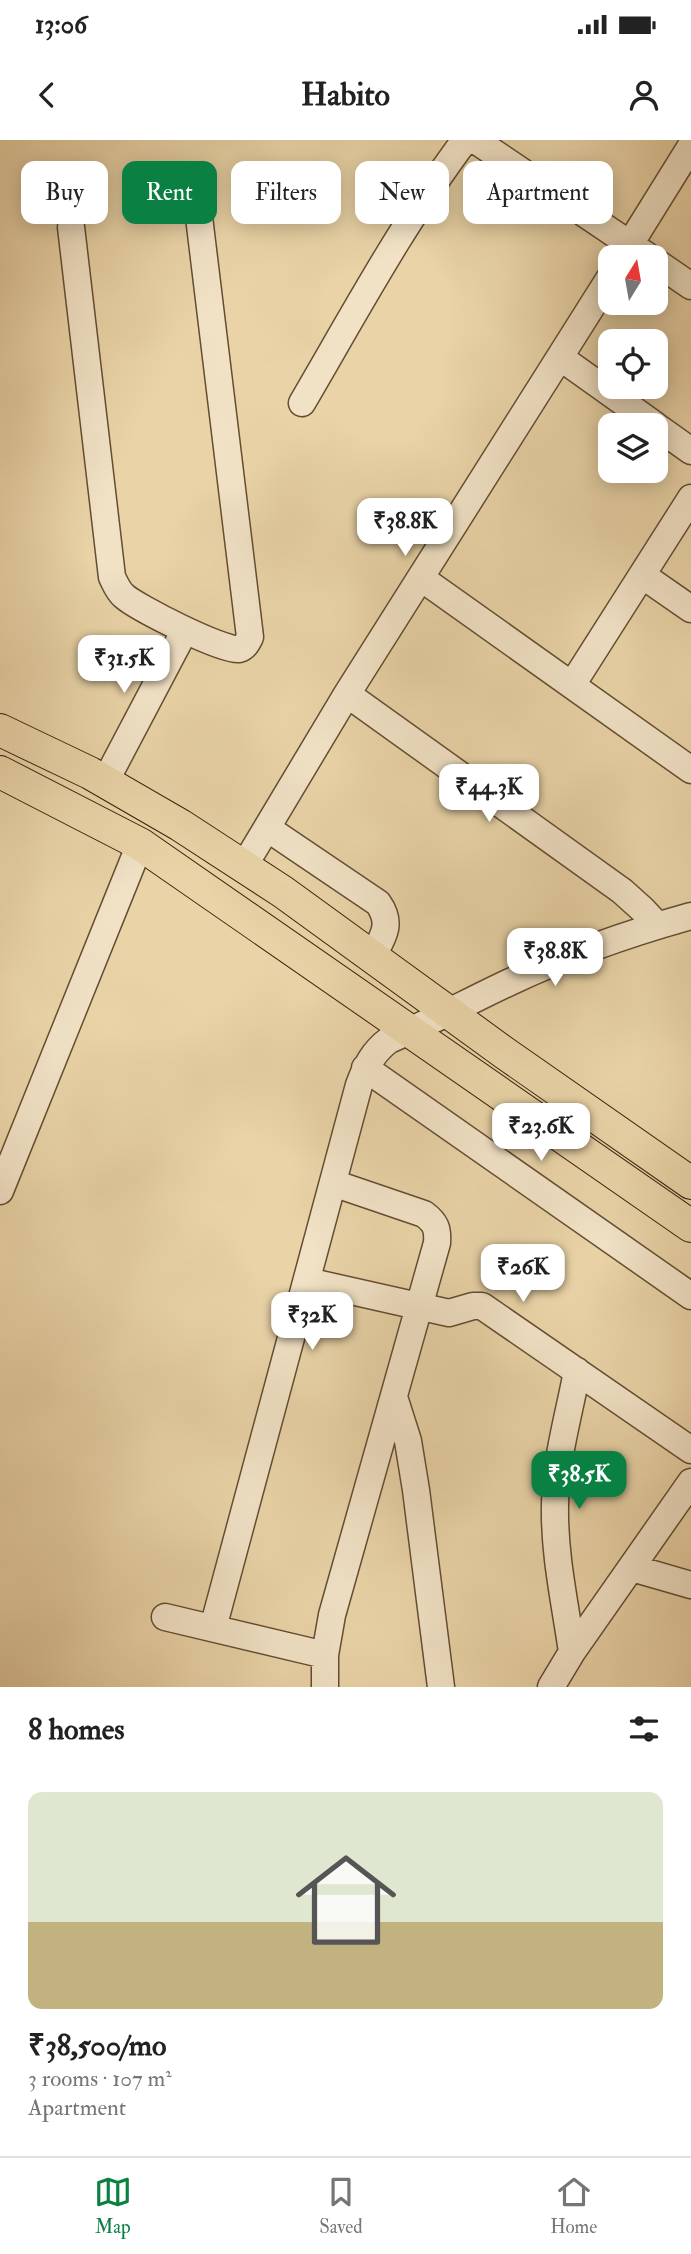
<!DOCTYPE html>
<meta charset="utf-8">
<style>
:root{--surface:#fff;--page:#f6f6f6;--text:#222;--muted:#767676;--line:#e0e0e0;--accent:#0b8043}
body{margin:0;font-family:"IM FELL Double Pica",serif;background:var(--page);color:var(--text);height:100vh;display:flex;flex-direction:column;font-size:26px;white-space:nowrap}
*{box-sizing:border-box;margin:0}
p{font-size:23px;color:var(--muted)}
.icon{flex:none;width:38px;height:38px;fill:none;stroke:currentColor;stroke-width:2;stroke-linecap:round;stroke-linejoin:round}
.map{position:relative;height:1547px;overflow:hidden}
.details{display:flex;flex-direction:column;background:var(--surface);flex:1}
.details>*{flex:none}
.top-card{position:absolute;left:21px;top:21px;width:649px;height:63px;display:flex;gap:14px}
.needle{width:46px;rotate:11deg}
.controls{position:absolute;left:598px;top:105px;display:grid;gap:14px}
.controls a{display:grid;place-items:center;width:70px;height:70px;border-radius:14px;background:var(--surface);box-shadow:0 4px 18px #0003;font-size:35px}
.price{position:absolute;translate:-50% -60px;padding:0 16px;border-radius:14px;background:#fff;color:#222;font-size:23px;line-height:46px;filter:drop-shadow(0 2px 4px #0008)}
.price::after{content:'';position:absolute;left:50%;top:42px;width:21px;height:16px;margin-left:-10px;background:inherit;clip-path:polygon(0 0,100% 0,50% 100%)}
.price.current{background:var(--accent);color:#fff}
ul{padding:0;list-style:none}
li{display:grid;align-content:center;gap:14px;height:371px;padding:0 28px}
li span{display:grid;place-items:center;height:217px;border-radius:14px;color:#555}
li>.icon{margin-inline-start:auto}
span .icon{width:126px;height:126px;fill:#fffc;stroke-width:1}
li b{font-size:30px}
h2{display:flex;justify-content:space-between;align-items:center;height:84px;padding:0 28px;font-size:30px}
.chip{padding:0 24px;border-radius:14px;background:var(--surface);box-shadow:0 4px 18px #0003;font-size:24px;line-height:63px}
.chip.current{background:var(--accent);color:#fff}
.status{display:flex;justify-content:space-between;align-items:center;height:49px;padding:0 35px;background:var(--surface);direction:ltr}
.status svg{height:19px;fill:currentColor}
header{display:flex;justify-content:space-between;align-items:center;height:91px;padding:0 28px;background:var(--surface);font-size:32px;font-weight:800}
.menu{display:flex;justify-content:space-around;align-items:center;height:98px;border-top:2px solid var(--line);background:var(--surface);font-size:19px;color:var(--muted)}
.menu a{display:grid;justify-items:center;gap:4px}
.menu .current{color:var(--accent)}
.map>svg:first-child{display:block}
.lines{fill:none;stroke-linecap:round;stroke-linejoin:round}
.minor-casing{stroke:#644d32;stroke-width:29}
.major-casing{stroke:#38200b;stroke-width:34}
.minor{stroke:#f1e2c6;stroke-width:26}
.major{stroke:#e9d3a7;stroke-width:32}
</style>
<div class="status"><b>13:06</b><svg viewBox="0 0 49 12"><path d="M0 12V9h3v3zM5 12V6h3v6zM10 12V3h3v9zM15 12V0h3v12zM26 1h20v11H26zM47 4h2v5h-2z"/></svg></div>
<header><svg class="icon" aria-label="back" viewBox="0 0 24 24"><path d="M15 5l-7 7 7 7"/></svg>Habito<svg class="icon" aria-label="person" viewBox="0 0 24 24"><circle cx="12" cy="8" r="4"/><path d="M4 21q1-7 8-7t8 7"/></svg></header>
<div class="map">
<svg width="691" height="1547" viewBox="0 0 691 1547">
<rect width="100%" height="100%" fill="#e9d3a7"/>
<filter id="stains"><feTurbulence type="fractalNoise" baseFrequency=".00286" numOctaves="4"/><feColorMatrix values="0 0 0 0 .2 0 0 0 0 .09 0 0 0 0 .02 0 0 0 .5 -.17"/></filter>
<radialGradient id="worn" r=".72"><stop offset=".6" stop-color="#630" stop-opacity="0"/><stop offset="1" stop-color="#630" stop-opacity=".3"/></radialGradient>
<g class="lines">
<!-- minor casing -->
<g class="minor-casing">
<path id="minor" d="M475,0l174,117
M71,87l41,350c3,6 6,14 12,19 12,11 100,56 115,53 6,-2 8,-6 11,-12l-51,-420
M622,117l69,-111
M656,122l35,24
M561,218l94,67
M302,263c52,-89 101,-180 163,-263
M656,286l35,25
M642,435l49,34
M421,438l270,192
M572,545l119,-187
M347,554l275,197 20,18 15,16
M105,642l80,-152
M267,688l111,75c15,21 5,34 -6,54
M244,726l103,-172 264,-418
M365,928l326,228
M0,1051l140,-347
M307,1141l142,32 24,-7h9l209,144
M394,1257l14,44 8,49 25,197
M632,1428l59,17
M165,1477l160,38
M213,1488l146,-543c7,-19 14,-33 30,-45 41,-17 80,-39 121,-58 57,-27 120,-49 181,-66
M572,1512c-7,-49 -18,-98 -17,-146 0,-45 14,-91 22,-135
M325,1547v-32l7,-40 105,-372c1,-14 -1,-20 -13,-29l-91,-31
M551,1547l21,-35 119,-170"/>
</g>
<!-- major casing -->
<g class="major-casing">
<path id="major" d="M0,590l90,43 90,52 103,67 223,162 185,129
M0,632l140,72 551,382"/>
</g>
<!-- minor -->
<use href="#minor" class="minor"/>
<!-- major -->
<use href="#major" class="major"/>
</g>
<rect width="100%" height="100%" filter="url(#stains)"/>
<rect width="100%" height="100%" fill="url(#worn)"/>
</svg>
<div class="controls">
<a><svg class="needle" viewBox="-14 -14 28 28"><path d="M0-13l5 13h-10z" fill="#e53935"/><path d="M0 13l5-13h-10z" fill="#767676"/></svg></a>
<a><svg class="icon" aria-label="locate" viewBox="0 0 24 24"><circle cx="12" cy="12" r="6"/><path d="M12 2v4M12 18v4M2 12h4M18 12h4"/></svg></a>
<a><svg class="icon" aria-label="layers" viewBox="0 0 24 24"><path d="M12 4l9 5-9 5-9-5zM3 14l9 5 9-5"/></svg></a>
</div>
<b class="price" style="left:405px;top:418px">₹38.8K</b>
<b class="price" style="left:124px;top:555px">₹31.5K</b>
<b class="price" style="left:489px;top:684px">₹44.3K</b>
<b class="price" style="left:555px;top:848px">₹38.8K</b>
<b class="price" style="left:541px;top:1023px">₹23.6K</b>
<b class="price" style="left:523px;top:1164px">₹26K</b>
<b class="price" style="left:312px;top:1212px">₹32K</b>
<b class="price current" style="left:579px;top:1371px">₹38.5K</b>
<div class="top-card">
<a class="chip">Buy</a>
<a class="chip current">Rent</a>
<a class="chip">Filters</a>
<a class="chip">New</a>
<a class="chip">Apartment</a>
</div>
</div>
<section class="details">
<h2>8 homes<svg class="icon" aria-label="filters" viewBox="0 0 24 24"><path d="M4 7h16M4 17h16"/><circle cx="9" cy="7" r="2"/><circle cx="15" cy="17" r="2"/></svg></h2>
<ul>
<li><span style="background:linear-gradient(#dfe7d0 60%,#c2b280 0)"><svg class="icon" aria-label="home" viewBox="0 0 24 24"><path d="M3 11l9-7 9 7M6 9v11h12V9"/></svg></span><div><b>₹38,500/mo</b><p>3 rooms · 107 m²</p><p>Apartment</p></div></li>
</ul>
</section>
<nav class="menu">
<a class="current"><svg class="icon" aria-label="map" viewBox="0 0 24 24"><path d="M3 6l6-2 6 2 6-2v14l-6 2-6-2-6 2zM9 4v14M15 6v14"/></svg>Map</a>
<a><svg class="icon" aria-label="saved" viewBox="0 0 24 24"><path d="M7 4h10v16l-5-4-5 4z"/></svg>Saved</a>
<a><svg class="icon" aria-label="home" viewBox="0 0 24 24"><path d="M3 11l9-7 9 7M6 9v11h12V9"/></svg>Home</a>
</nav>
